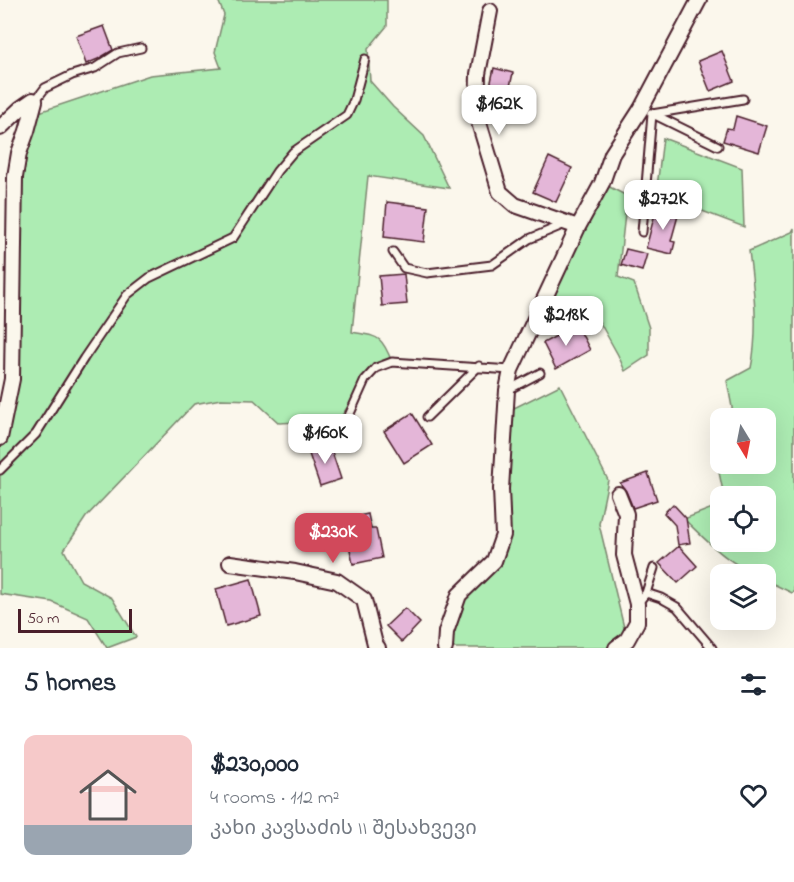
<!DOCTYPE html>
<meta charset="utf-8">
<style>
:root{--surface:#fff;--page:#f2f2f3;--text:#1f2937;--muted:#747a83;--accent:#d1495b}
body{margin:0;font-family:"Indie Flower","Noto Sans Georgian",sans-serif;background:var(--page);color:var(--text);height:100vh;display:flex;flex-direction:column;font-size:22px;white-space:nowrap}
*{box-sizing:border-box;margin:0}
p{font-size:20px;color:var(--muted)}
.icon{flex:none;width:33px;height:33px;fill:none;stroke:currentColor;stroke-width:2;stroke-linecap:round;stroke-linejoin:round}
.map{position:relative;height:648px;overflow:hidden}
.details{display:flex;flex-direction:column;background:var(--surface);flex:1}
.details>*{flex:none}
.needle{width:39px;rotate:170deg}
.controls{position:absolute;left:710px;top:408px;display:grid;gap:12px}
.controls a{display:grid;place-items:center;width:66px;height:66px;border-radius:12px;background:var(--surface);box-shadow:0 6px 24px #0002;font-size:30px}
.scale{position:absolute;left:18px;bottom:15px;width:114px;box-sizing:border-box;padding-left:6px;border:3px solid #4a1f2b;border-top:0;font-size:16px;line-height:21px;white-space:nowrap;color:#4a1f2b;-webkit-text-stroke:4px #fbf7ec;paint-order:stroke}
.price{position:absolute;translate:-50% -51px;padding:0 14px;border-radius:12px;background:#fff;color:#222;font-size:20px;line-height:39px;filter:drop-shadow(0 2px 3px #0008)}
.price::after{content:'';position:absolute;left:50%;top:36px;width:18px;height:14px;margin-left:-9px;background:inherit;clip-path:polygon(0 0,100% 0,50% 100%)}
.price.active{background:var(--accent);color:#fff}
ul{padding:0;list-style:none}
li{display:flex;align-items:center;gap:18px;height:150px;padding:0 24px}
li span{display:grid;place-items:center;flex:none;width:168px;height:120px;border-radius:12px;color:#555}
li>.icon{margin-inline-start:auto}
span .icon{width:72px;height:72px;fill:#fffc;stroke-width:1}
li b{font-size:26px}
h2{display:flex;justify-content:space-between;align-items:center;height:72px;padding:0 24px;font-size:26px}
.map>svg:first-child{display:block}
.green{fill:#adecb3;stroke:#7c866f;stroke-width:1.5}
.building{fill:#e4b6d8;stroke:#4a1f2b;stroke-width:1.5}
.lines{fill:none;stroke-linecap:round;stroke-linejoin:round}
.lane-casing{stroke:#4a1f2b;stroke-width:11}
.street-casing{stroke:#4a1f2b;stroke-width:18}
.lane{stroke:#fbf7ec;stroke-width:7}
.street{stroke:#fbf7ec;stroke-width:14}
</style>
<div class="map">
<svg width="794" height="648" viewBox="0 0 794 648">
<rect width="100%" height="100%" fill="#fbf7ec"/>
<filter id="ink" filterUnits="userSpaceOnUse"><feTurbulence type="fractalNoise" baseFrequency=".0167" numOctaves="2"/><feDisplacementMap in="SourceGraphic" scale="12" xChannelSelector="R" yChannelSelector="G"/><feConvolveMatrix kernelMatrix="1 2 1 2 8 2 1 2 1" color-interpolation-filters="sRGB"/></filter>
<g filter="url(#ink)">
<!-- green -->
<path class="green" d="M218,0h169v26l-19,23 2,32 23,26 31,29 25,52 -81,-12 -16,156c26,5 29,2 40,30 -28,12 -37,34 -53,58l-60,3 -25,-23 -33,-1 -27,5 -108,113 -22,33 17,31 31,17 24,39 -29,11 -19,-30 -36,-16 -52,-8v-156l12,-59 2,-162 19,-103 117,-39 71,-7 -6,-16 9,-37z
M663,138l79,30 2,59 -47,-18 -40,-22z
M602,183l25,13 -9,81 16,6 15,45v27l-24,16 -7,-16 -29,-52 -66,40z
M794,228v364l-2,1 -27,-13v-6c-28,0 -61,-36 -81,-55l36,-14v37h45v-46h-41l-13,-61 9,-5v34h45v-46h-31l-7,-37 24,-13c8,-39 3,-78 -2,-117l43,-19z
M560,385l48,95 -9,44 28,116 -11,8h-171l14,-53 35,-34 9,-26 3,-123z"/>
<!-- building -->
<path class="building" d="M104,26l9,24 -15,9 -12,5 -10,-28z
M722,51l12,30 -24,10 -12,-30z
M494,68l19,5 -8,36 -19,-4z
M736,116l31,10 -8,26 -36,-11 4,-13 6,1z
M549,157l23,11 -16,34 -23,-10z
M387,202l41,5 -4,35 -40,-5z
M657,206l22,6 -8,29 4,1 -3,12 -26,-6z
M626,249l21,5 -5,17 -21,-6z
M404,274l3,30 -25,2 -3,-30z
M577,325l13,25 -34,19 -13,-26z
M412,413l20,32 -28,18 -20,-32z
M329,443l12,36 -21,7 -12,-35z
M648,473l9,27 -24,8 -7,-17 -6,-8z
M673,504l13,14 4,25 -12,2 -3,-20 -11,-12z
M368,514l3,15h5l6,29 -29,6 -6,-29 -13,2 -3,-15z
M679,546l18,20 -19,17 -19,-20z
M251,579l10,37 -35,10 -10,-37z
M405,608l15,15 -18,19 -16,-16z"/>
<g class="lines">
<!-- lane casing -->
<g class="lane-casing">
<path id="lane" d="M35,101l10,-13 27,-13 23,-7 23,-15 23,-5
M651,113l67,33
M642,232l10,-118 91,-15
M393,252l11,16 23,5 65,-8 37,-26 36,-15
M508,390l32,-17
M427,417l52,-51
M339,438l26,-58 11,-12 16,-6 119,8
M0,470l36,-36 48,-76 43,-63 22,-17 84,-40 44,-67 16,-19 54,-37 7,-15 11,-41
M646,593l8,-25
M637,604l9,-11 15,5 16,9 35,41"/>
</g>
<!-- street casing -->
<g class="street-casing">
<path id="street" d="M490,11l-12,63 -1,42 23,76 15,13 63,22
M0,128l20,-19 13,-9 2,1 -8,30 -8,22 -4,24 -3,202 -12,59
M230,563l65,9 42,9 27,19 11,44 3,4
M445,648l1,-16 13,-37 35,-34 9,-26 -2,-46 6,-99 4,-20 67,-143 24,-44 10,-29 29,-45 58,-109
M616,648l11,-8 10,-18v-18l-13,-49 2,-41 -8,-20"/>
</g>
<!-- lane -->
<use href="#lane" class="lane"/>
<!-- street -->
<use href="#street" class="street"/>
</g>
</g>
</svg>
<div class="controls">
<a><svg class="needle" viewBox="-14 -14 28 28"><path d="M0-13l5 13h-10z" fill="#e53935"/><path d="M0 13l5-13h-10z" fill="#747a83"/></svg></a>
<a><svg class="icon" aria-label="locate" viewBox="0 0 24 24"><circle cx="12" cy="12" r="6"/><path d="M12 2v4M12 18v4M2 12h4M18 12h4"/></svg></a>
<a><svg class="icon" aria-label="layers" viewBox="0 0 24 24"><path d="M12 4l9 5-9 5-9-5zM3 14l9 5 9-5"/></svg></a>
</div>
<div class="scale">50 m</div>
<b class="price" style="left:499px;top:136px">$162K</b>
<b class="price" style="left:663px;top:231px">$272K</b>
<b class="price" style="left:566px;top:347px">$218K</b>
<b class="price" style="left:325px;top:465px">$160K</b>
<b class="price active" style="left:333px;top:564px">$230K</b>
</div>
<section class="details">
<h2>5 homes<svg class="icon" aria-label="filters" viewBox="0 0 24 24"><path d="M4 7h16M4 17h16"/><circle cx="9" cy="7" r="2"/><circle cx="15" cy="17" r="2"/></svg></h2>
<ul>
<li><span style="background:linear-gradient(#f6c9c9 75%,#9aa5b1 0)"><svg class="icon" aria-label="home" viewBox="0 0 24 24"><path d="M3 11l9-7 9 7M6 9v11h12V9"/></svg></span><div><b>$230,000</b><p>4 rooms · 112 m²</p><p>კახი კავსაძის II შესახვევი</p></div><svg class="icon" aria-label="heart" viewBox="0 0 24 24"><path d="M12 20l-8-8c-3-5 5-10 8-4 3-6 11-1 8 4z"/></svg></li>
</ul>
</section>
